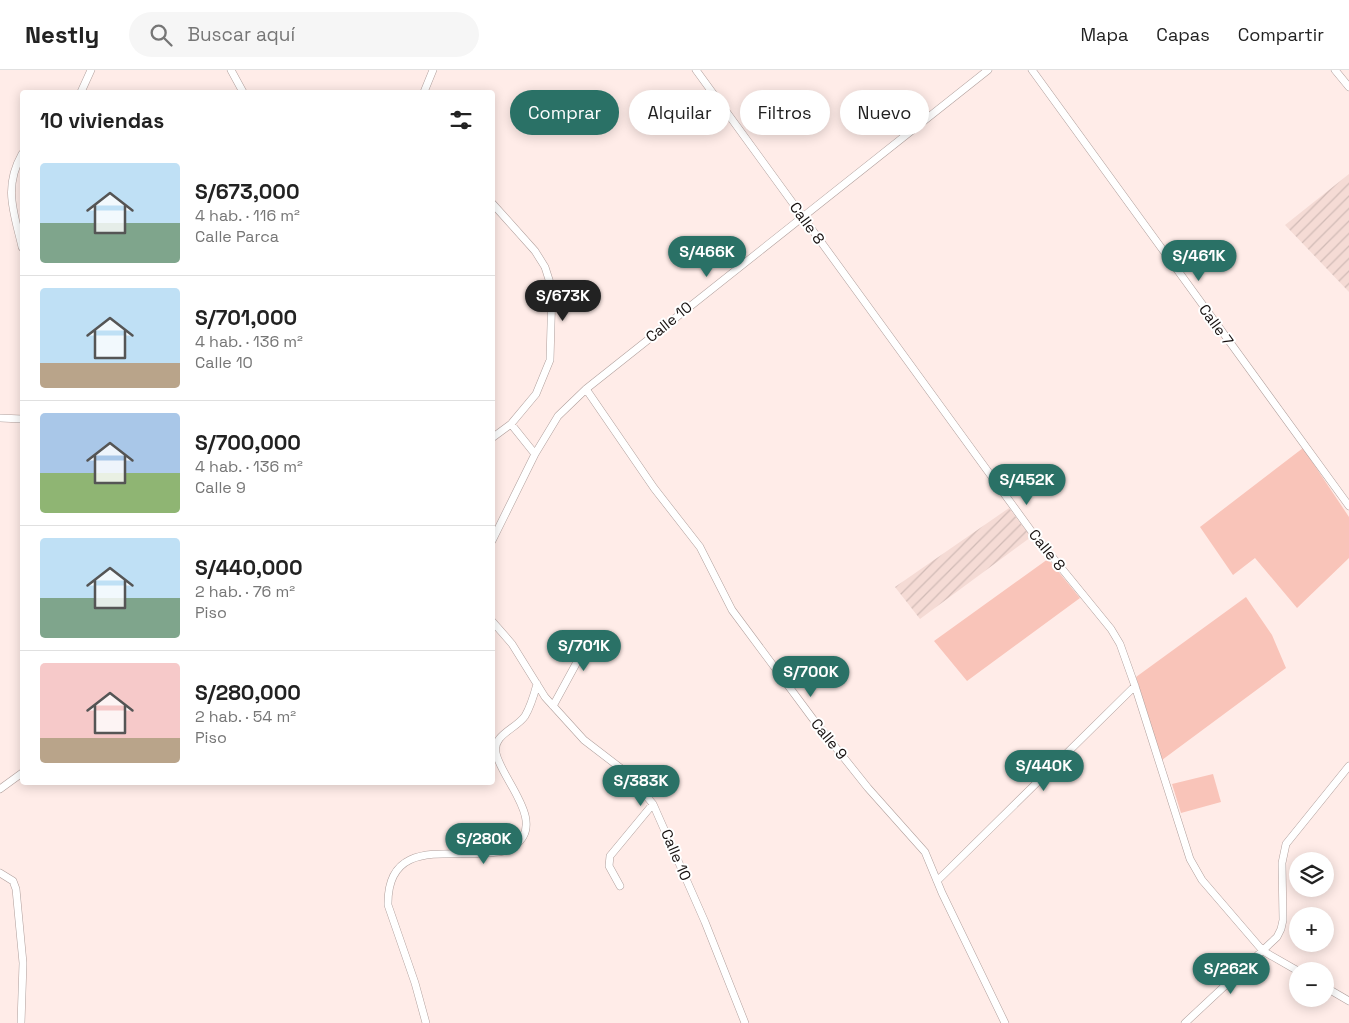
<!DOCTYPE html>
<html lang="es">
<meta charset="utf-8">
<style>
:root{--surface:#fff;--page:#f6f6f6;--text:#222;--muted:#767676;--line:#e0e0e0;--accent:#2a7166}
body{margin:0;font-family:"Space Grotesk",sans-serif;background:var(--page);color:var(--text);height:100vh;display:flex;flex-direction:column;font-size:19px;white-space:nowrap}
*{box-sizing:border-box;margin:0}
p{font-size:16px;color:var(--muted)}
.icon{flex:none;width:28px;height:28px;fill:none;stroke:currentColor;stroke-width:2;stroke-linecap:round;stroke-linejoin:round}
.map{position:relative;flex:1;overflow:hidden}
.panel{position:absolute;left:20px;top:20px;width:475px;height:695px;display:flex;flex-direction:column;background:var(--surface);border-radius:5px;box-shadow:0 2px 12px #0003}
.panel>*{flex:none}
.banner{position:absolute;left:510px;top:20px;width:475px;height:45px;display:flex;gap:10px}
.tools{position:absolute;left:1289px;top:782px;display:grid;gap:10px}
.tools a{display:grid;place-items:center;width:45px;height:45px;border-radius:50%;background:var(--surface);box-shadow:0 2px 12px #0003;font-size:25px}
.price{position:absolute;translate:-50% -42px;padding:0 11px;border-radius:18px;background:var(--accent);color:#fff;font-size:16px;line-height:32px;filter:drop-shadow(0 1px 2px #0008)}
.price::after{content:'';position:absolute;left:50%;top:30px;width:15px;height:11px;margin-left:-8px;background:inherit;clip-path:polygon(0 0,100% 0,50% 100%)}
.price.active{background:#222;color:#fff}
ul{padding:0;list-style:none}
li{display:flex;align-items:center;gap:15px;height:125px;padding:0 20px}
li+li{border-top:1px solid var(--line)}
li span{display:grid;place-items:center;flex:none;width:140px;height:100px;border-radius:5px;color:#555}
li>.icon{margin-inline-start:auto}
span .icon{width:60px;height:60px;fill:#fffc;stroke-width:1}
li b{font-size:21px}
h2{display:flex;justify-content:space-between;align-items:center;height:60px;padding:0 20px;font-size:21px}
.chip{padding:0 18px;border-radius:22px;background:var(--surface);box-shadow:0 2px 12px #0003;font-size:18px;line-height:45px}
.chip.active{background:var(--accent);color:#fff}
header{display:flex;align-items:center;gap:30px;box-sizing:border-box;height:70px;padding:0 25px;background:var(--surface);border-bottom:1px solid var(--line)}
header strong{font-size:24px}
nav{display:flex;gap:28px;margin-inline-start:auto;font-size:18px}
.search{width:350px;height:45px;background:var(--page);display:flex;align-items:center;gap:12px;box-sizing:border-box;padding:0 18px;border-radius:28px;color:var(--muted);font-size:19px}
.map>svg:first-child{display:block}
.industrial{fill:url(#industrial-furrows)}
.park{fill:#f9c4b9}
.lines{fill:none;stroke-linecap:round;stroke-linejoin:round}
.minor-casing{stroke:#b09f9c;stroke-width:8}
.minor{stroke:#fff;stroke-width:7}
.labels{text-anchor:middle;stroke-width:4;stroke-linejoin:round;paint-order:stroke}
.street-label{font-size:15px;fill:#16100f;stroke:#fff}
</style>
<header>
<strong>Nestly</strong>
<div class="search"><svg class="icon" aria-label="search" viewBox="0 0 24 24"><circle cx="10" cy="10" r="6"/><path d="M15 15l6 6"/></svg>Buscar aquí</div>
<nav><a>Mapa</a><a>Capas</a><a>Compartir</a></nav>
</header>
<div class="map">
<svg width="1349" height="953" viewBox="0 0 1349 953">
<defs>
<pattern id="industrial-furrows" width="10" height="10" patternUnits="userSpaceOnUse" patternTransform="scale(1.25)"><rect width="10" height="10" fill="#f5dbd5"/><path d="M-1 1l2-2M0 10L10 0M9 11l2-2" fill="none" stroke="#d1bbb6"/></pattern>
</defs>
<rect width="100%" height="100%" fill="#ffece8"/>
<!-- industrial -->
<path class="industrial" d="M1349,104v118l-64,-67z
M1009,438l22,29 -111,82 -25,-32z"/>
<!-- park -->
<path class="park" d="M1303,378l46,69v41l-52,50 -42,-50 -22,17 -33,-48z
M1048,489l32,39 -113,83 -33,-40z
M1246,527l26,38 14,33 -124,92 -26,-83z
M1213,704l8,28 -40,11 -9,-29z"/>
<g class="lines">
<!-- minor casing -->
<g class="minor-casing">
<path id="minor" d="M231,0l12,22
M696,0l336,462 79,97 9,15 15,42 55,173 12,21 61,71 35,20
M1032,0l317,436
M1335,0l14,17
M81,22l10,-22
M424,22l9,-22
M22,84c-19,34 -8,58 0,93
M492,133l43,48 10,16 7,22 -2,71 -14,34 -25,30 -19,14
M586,319l68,99 46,59 32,63 81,109 55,69 57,64 17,41 63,130
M0,348l22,1
M511,354l24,30
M492,471l43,-87 23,-38 28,-27 402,-319
M492,551l20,23 33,53 39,43 43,33 26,31 52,118 40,101
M553,636l36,-66
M0,719l22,-16
M0,803l13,8 3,8 7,74 -2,60
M937,811l198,-195
M620,816l-11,-20 1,-10 43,-52
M1325,917l24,14
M426,953l-11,-40 -27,-78c-1,-65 56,-48 100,-52 10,-1 18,-1 26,-7 34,-23 -13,-67 -18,-93 -4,-18 20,-24 29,-37 6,-10 9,-21 12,-32
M1185,953l92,-86 4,-8 2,-9 -1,-57 4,-19 63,-78"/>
</g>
<!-- minor -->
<use href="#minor" class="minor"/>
</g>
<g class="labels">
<!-- street labels -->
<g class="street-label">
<text transform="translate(807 153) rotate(54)" y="5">Calle 8</text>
<text transform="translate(669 252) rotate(-39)" y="5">Calle 10</text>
<text transform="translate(1216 255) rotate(54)" y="5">Calle 7</text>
<text transform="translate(1047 480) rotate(51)" y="5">Calle 8</text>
<text transform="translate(829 669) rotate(51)" y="5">Calle 9</text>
<text transform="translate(676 785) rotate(67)" y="5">Calle 10</text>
</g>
</g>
</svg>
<div class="tools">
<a><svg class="icon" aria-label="layers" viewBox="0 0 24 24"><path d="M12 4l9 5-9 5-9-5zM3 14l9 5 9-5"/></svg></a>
<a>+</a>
<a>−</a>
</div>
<b class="price" style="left:707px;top:208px">S/466K</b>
<b class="price" style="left:1199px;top:212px">S/461K</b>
<b class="price active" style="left:563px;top:252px">S/673K</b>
<b class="price" style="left:1027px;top:436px">S/452K</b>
<b class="price" style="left:584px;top:602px">S/701K</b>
<b class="price" style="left:811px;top:628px">S/700K</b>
<b class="price" style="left:1044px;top:722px">S/440K</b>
<b class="price" style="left:641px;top:737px">S/383K</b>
<b class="price" style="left:484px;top:795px">S/280K</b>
<b class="price" style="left:1231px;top:925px">S/262K</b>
<div class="banner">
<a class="chip active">Comprar</a>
<a class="chip">Alquilar</a>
<a class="chip">Filtros</a>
<a class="chip">Nuevo</a>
</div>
<section class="panel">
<h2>10 viviendas<svg class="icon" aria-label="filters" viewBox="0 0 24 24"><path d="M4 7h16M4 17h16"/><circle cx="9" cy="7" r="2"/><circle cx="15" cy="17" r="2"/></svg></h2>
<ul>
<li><span style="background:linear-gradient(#bfe0f5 60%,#7fa58c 0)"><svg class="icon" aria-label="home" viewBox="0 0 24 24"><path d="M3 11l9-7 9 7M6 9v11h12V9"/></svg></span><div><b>S/673,000</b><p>4 hab. · 116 m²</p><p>Calle Parca</p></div></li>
<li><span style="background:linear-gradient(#bfe0f5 75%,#b9a48a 0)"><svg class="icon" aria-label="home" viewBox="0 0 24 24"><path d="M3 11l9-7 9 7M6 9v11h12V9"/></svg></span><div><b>S/701,000</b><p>4 hab. · 136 m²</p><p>Calle 10</p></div></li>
<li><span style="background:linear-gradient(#a9c7e8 60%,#8fb573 0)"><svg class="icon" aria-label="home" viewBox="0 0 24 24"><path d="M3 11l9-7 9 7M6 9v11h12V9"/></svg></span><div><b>S/700,000</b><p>4 hab. · 136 m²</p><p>Calle 9</p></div></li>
<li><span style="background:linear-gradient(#bfe0f5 60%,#7fa58c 0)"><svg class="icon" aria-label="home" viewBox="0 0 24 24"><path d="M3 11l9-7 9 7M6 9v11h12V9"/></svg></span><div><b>S/440,000</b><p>2 hab. · 76 m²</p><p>Piso</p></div></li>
<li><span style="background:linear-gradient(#f6c9c9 75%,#b9a48a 0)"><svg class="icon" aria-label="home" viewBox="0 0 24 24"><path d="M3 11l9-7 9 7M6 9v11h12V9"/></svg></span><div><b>S/280,000</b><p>2 hab. · 54 m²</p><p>Piso</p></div></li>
</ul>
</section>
</div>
